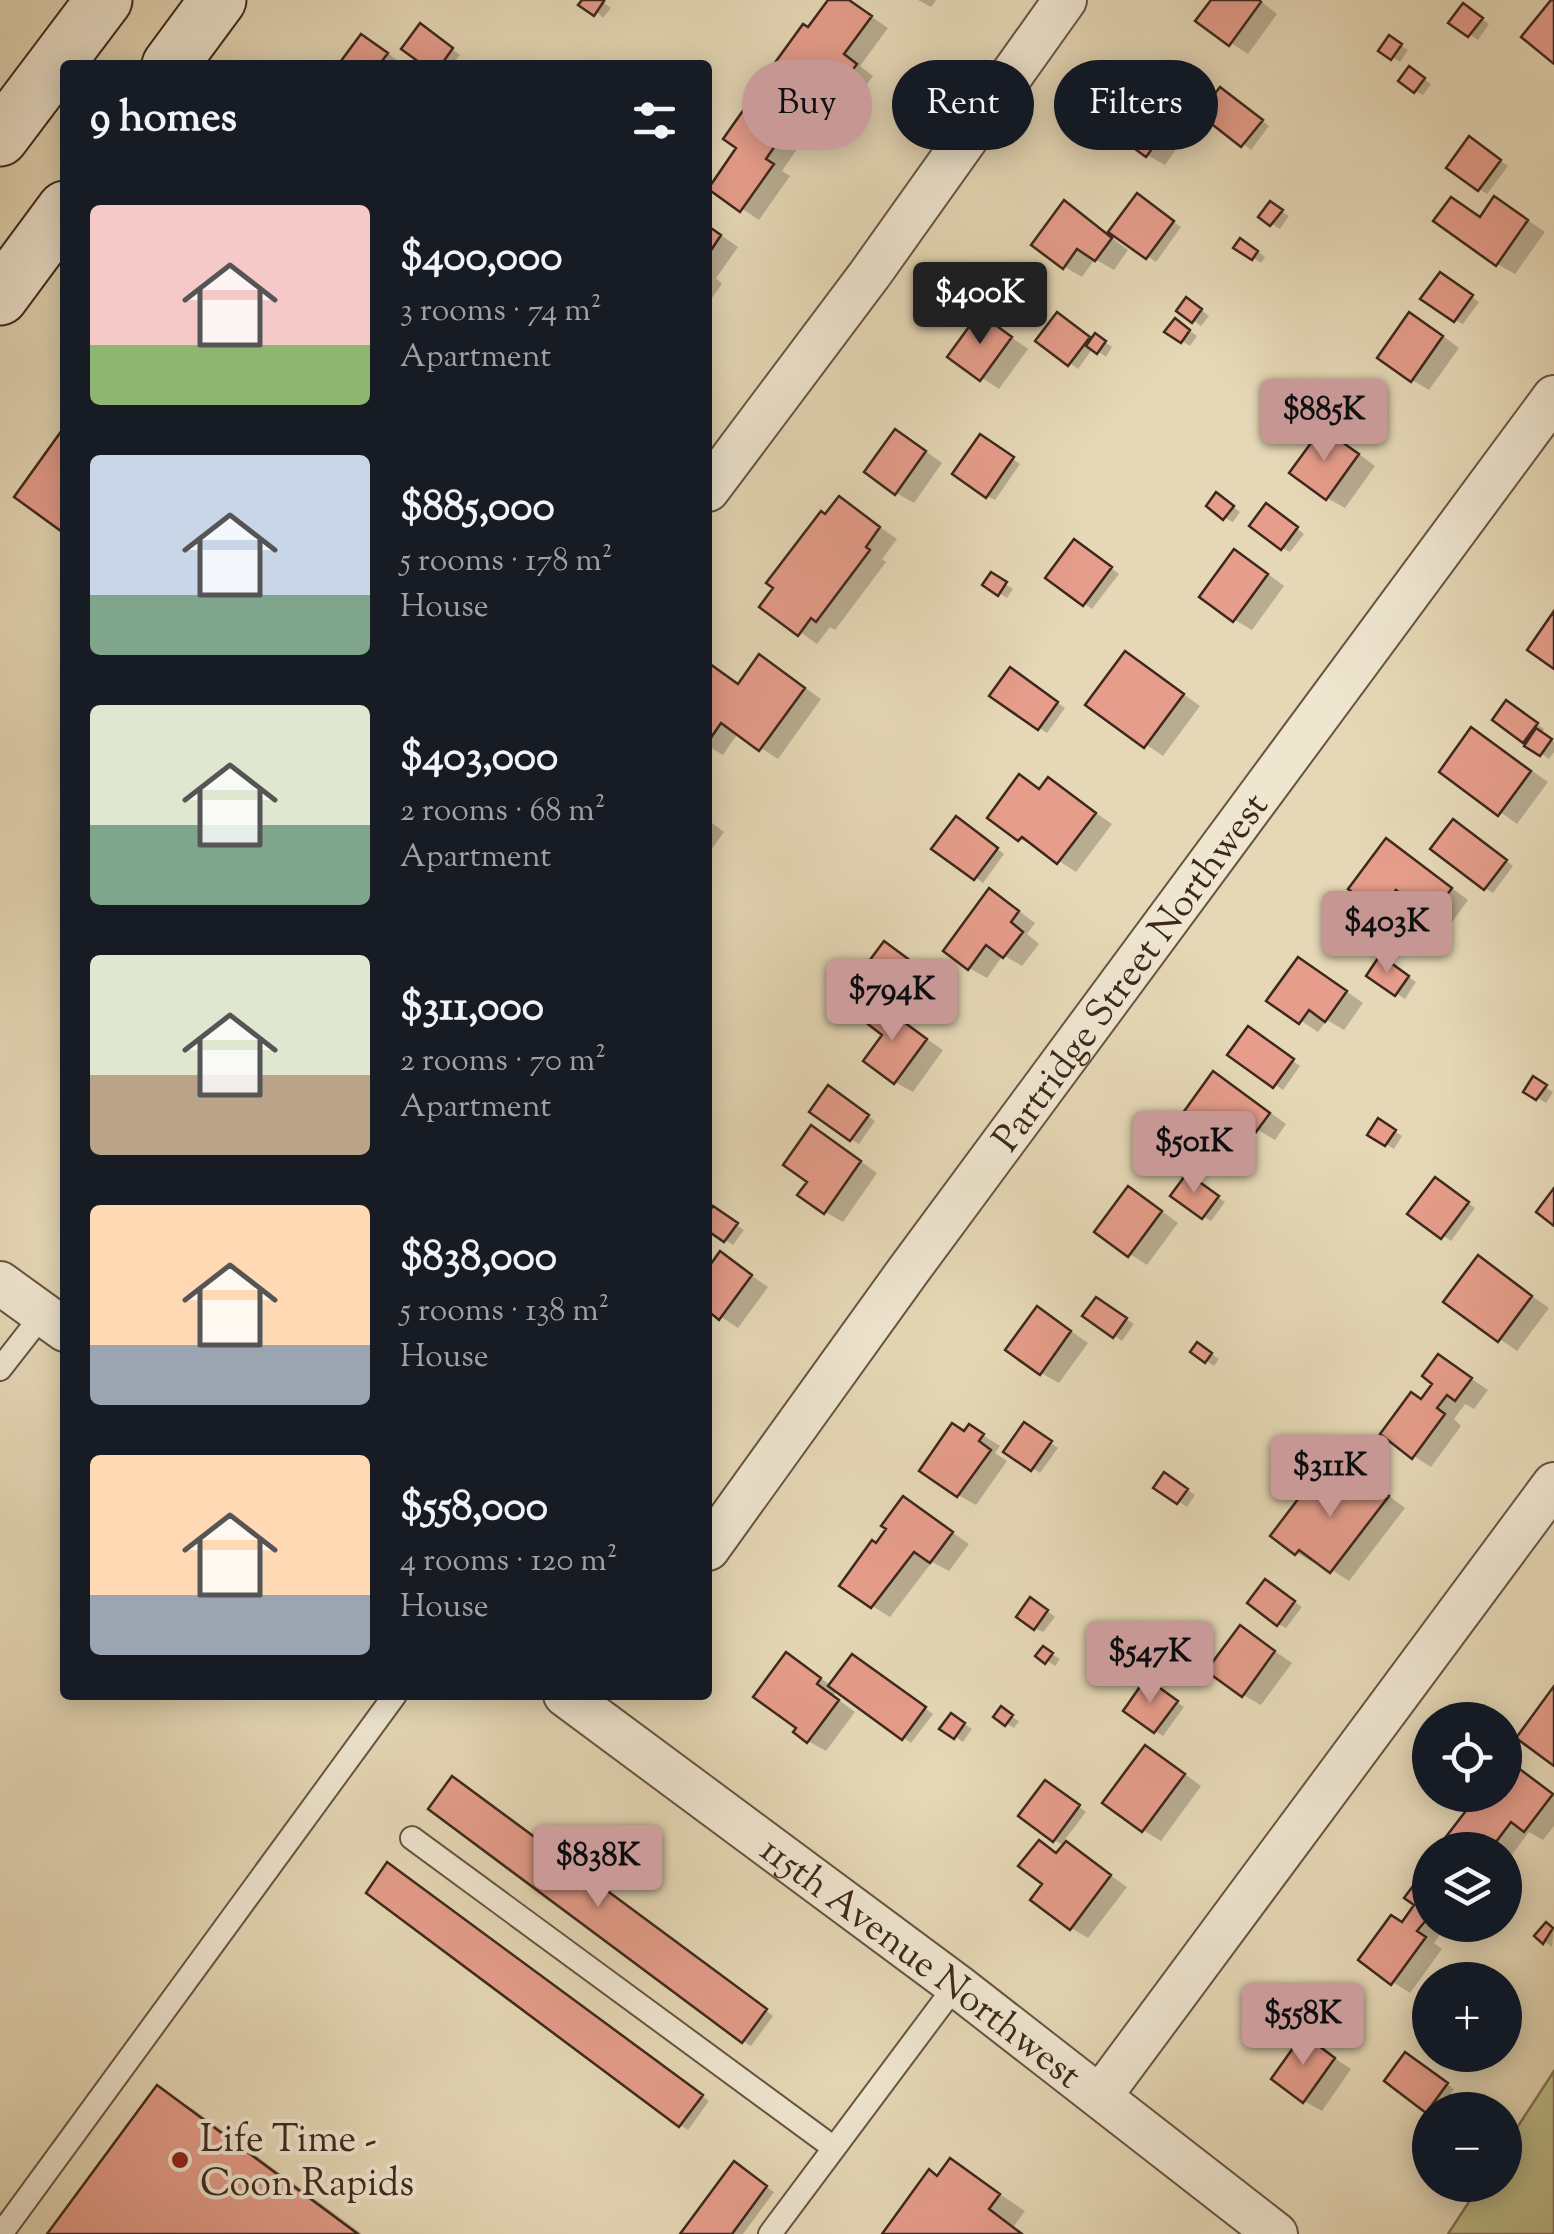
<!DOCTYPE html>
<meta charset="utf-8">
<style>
:root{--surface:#171b24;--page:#242831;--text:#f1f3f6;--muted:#9ea1a6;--accent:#c59692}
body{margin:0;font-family:"Sorts Mill Goudy",serif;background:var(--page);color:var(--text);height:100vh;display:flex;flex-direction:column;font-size:38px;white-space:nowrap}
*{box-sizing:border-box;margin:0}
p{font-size:32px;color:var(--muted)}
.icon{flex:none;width:55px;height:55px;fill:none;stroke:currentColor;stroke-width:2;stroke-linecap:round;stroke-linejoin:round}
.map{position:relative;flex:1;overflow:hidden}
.panel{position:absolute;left:60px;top:60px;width:652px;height:1640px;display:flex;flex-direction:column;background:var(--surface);border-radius:10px;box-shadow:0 5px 25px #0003}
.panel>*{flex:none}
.hud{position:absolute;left:742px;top:60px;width:660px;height:90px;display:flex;gap:20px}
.controls{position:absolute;left:1412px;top:1702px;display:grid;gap:20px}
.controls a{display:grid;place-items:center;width:110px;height:110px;border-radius:50%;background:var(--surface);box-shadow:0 5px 25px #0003;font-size:50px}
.price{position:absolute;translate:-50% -85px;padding:0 22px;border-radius:10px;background:var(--accent);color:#111;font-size:32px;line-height:65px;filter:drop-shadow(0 2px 5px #0008)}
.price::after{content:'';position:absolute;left:50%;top:60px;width:30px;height:22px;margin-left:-15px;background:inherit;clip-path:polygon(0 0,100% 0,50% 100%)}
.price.selected{background:#222;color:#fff}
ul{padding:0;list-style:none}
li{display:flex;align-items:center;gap:30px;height:250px;padding:0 30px}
li span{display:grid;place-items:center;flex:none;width:280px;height:200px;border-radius:10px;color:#555}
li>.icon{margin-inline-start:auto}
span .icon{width:120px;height:120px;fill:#fffc;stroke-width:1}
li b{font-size:42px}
h2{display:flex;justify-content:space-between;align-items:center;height:120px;padding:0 30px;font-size:42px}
.chip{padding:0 35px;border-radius:45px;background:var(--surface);box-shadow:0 5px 25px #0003;font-size:35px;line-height:90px}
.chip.selected{background:var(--accent);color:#111}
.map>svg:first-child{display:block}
.green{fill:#bdbc88;stroke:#7e7252;stroke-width:2.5}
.shadow{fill:#0003}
.building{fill:#e69d8b;stroke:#3e281d;stroke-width:2.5}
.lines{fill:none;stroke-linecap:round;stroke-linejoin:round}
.service-casing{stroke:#685443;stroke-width:26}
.minor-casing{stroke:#685443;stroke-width:46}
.secondary-casing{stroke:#3e281d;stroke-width:59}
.service{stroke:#efe6d0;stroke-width:22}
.minor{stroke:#efe6d0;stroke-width:42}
.secondary{stroke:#efe6d0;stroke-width:55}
.poi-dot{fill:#8f2418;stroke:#efe6d0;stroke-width:4}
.labels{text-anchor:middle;stroke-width:8;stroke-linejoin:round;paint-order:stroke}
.street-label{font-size:38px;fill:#3e281d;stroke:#efe6d0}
.poi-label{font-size:38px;fill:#3e281d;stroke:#efe6d0;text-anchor:start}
</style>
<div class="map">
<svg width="1554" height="2234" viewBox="0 0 1554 2234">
<rect width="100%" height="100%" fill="#e6d8b6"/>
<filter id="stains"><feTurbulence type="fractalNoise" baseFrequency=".002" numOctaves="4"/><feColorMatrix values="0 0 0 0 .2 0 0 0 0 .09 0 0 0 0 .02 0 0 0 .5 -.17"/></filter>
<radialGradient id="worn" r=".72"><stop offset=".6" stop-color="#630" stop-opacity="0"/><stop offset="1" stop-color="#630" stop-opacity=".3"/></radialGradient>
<!-- green -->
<path class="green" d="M1554,2071v163h-106l32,-49h25v-39z"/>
<!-- shadow -->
<path class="shadow" d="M585,0h15l11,8 -8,10z
M831,0h16l41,28 -28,38 13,10 -26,35 -70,-47z
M918,0h18l-5,7z
M1214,0h45l18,14 -29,40 -17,-11z
M1471,11l18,13 -11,16 -27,-18z
M429,31l31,24 -8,10h-25z
M1390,38l18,12 -8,12 -18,-12z
M379,47l25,18h-63z
M1418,74l13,10 -8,11 -8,-4z
M1146,92l48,32 -29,41 -18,-10z
M1229,94l40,32 -18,24 -49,-37z
M773,108l35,25 -26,38 8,5 -31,44 -48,-32z
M1478,144l30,22 -21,28 -8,-5z
M1137,197l44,30 -25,35 -41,-28 -3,4 16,12 -14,20 -19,-11 -13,18 -17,-10 -1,-64 46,31z
M1270,204l19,12 -9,13 -19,-12z
M1513,210l32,22 -30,42 -18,-10 -15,-45z
M708,226l30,21 -22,31 6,6 -13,18z
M1249,245l16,12 -4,6 -24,-16z
M1448,279l31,23 -16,22 -8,-4z
M1195,305l14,11 -8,10 -21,-15z
M1065,320l28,20 3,-4 16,11 -6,10 -13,-9 -15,21 -40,-29z
M1428,325l31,23 -30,42 -17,-10z
M1183,326l14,10 -7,10 -8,-5z
M997,327l31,22 -29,40 -49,-32z
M1354,389l34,25 -17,22 -8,-5z
M1341,441l34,25 -30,42 -18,-10z
M913,442l29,21 -28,40 -18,-10z
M989,442l31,22 -25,36 -8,-4z
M840,499l57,40 -15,20 4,3 -51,68 -5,-3 -13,17 -54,-38z
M1225,500l15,12 -7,10 -8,-4z
M1275,511l29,23 -14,18 -8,-4z
M1083,547l36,27 -27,35 -43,-31z
M1252,562l32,24 -32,44 -17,-10z
M991,575l22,14 -6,9 -22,-14z
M1143,665l57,41 -37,50 -74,-51z
M710,668l30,18 37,-18 44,31 -43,60 -40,-26 -15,22 -15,-9v-74z
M1018,675l47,33 -18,25 -8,-5z
M1515,708l29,21 -3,5 13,8v10l-5,7 -54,-39z
M1472,730l76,52 -31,42 -75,-53z
M1049,780l63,44 -36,48 -37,-24 -19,-9z
M708,820l16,12 -16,22z
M964,824l40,30 -21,29 -48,-35z
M1462,827l51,39 -20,27 -8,-5z
M1404,852l64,48 -18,25 -36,-25 -16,21 -17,-10z
M1007,902l28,21 -8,11 12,10 -17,22 -19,-11 -16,23 -18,-10z
M892,949l29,22 -20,26 -8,-4z
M1388,963l28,19 -11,17 -36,-24z
M1316,970l47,33 -19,27 -17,-10 -9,12 -48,-32z
M879,1006l64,44 -30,42 -18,-10z
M1256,1034l44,32 -17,24 -52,-36z
M1534,1080l19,12 -7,11 -20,-12z
M1232,1085l54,39 -11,16 -25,-15 -17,24 -18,-10z
M836,1093l39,28 -16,23 -8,-5z
M1379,1121l23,15 -8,13 -24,-15z
M830,1139l47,34 -34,49 -18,-10z
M1195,1181l30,21 -14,19 -7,-4z
M1443,1185l32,23 -24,33 -40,-27z
M1146,1199l32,24 -31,42 -17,-11z
M713,1209l31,21 -11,15 -25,-17v-11z
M721,1254l47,33 -30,41 -30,-20v-36z
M1478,1258l71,50 -32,43 -71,-50z
M1105,1304l29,20 -12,17 -36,-25z
M1055,1320l33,23 -29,40 -18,-10z
M1206,1350l13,9 -5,7 -20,-14z
M1439,1357l49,33 -14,19 -9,-5 -11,15 7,7 -30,41 -17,-11 8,-54 13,-18z
M970,1427l30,19 -5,7 12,8 -31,44 -18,-10 7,-61z
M1032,1430l26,18 -18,25 -33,-22z
M1173,1480l22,15 -8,12 -30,-20z
M1370,1482l35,26 -56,73 -32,-21 -3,3 -17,-10 32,-51z
M904,1499l65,45 -20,27 -17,-9 -42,55 -18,-11 5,-60z
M1274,1586l28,21 -16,21 -8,-4z
M1039,1605l16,12 -12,15 -8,-4z
M1241,1628l51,35 -31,42 -18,-10z
M1043,1649l17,10 -5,7 -16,-11z
M787,1655l45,31 29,-24 72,52 -22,29 -74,-53 -4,6 22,16 -29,39 -18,-10z
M1155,1686l29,21 -21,29 -8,-5z
M1001,1710l18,11 -5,7 -18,-11z
M959,1720l13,9 -9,13 -20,-14z
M1163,1758l38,28 -40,55 -18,-11z
M1506,1761l48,33v32l-11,14 -14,-8 -24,32v-14h-47l23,-55h24z
M460,1783l313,233 -22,30 -8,-5z
M1054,1788l32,24 -23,30 64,45 -39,51 -17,-10 -26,-44 -6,-41 19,11 7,-8 -11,-6z
M396,1870l313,231 -21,29 -8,-5z
M1430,1887v38h4l-2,3 30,-3 -7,10 -10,-7 -11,15 8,6 -32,44 -17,-11 10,-57z
M1547,1926l7,4 -2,17 -15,-11z
M1304,2038l47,31 -29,42 -18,-10z
M1414,2060l40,29 -14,21 -10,2 -43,-31z
M158,2089l35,20 169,125h-312z
M951,2162l74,49 -11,15 10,8h-139z
M742,2169l32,23 -31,42h-60z"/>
<!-- building -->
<path class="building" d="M582,0h20l2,1 -10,15 -16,-11z
M828,0h21l23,16 -28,38 13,10 -29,39 -54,-39 29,-40 5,3z
M1211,0h48l2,2 -32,44 -34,-25z
M1551,0h3v64l-33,-27z
M1463,3l20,15 -15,19 -20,-14z
M420,23l33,25 -12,17h-18l-22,-16z
M361,34l27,19 -9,12h-41z
M1389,35l13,9 -11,16 -13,-9z
M1409,66l16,12 -11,15 -16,-12z
M1220,87l43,33 -22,27 -42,-33z
M1145,89l33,24 -32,44 -33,-24z
M754,95l38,26 -26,38 8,5 -34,48 -32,-23 28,-41 -13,-9z
M1469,136l32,24 -23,31 -32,-23z
M1137,193l37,28 -28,38 -38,-27z
M1494,196l34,24 -32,46 -63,-45 18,-24 29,20z
M1064,200l48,38 -17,23 -18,-12 -14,20 -32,-24z
M1270,201l13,9 -13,16 -12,-9z
M708,226l13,9 -13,20z
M1240,238l18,13 -6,9 -19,-12z
M1440,272l33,23 -19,27 -34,-23z
M1186,297l16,12 -10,14 -16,-12z
M1057,312l33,25 -22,29 -33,-25z
M1409,312l34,24 -32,46 -34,-24z
M979,313l33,24 -32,44 -33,-24z
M1175,318l15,12 -9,13 -17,-11z
M1095,333l11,8 -9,13 -11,-8z
M1345,381l36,26 -19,27 -36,-26z
M65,426v108l-51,-37z
M1322,428l37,26 -33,46 -37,-27z
M895,429l31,22 -31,44 -31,-23z
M980,434l34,23 -28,41 -34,-24z
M1216,492l18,14 -11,14 -17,-14z
M839,496l41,31 -14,20 4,3 -54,72 -5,-4 -13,18 -39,-29 14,-19 -7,-5 55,-72 4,3z
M1266,503l32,24 -17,23 -32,-24z
M1074,539l38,28 -29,39 -38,-28z
M1234,549l34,25 -35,48 -34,-25z
M991,572l16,10 -9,14 -16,-11z
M1554,611v58l-27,-19z
M1125,651l59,43 -40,54 -59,-43z
M759,654l46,34 -46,63 -38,-28 -13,19v-75l2,-3 28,20z
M1010,667l48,35 -20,28 -49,-34z
M1506,700l32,23 -15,20 -31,-23z
M1471,727l60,44 -33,45 -59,-44z
M1536,728l16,11 -12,17 -16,-10z
M1019,774l20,15 9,-12 48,36 -39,51 -35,-27 -4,4 -31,-23z
M956,816l42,32 -24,32 -43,-31z
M1453,819l54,41 -23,30 -54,-41z
M1386,838l66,50 -21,29 -35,-27 -16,23 -32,-24z
M989,888l30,23 -8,11 12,10 -20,26 -17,-13 -18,25 -25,-19z
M884,941l31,23 -23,31 -31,-23z
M1380,955l29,21 -14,20 -29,-20z
M1298,957l49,34 -22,31 -16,-12 -10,14 -33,-23z
M878,1003l49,36 -33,45 -31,-23 19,-26 -18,-14z
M1248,1026l46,33 -21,29 -46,-33z
M1213,1071l57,42 -14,19 -23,-17 -19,26 -34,-24z
M1533,1076l14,9 -11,15 -13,-8z
M828,1085l41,30 -19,26 -41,-29z
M1378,1118l18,12 -11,16 -18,-11z
M811,1125l50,36 -37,53 -27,-19 10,-13 -24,-17z
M1187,1173l32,23 -17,23 -32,-23z
M1435,1177l34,25 -28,37 -34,-25z
M1128,1186l34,25 -34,46 -34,-25z
M1554,1188v38l-18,-14z
M713,1206l25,17 -14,19 -16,-11v-18z
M720,1251l32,24 -33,45 -11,-9v-43z
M1478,1255l54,41 -34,46 -55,-40z
M1096,1297l31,21 -14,20 -31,-22z
M1037,1306l34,25 -31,44 -35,-25z
M1197,1342l15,11 -7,10 -15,-11z
M1438,1354l34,24 -17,23 -8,-6 -10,13 8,6 -33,45 -32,-25 31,-42 10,7 11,-15 -10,-8z
M1024,1422l28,19 -21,30 -28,-19z
M952,1423l12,8 5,-7 15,10 -5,7 12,9 -34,47 -38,-26z
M1352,1468l37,28 -59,77 -31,-23 -4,5 -25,-19 38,-50 19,14z
M1164,1472l24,17 -11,15 -24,-16z
M903,1496l50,36 -23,31 -16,-11 -43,56 -32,-22 33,-46 4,3 10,-14 -5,-3z
M1265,1579l30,22 -18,25 -30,-23z
M1030,1597l18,13 -14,20 -18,-13z
M1240,1625l35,26 -33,46 -36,-26z
M1043,1646l10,7 -8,11 -10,-8z
M786,1652l35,26 -4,6 22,16 -32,43 -14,-11 3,-4 -43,-31z
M852,1654l74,53 -24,33 -74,-54z
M1146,1678l32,23 -24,32 -31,-22z
M1554,1686v80l-38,-28z
M1001,1706l12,9 -8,11 -12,-9z
M951,1713l14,10 -11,16 -15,-10z
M1145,1745l40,29 -43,58 -40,-29z
M1505,1758l48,36 -29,38 -13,-10 -21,28h-36l-12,-8 36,-47h27z
M452,1776l315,233 -25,34 -314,-234z
M1045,1780l35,25 -27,37 -35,-26z
M1039,1840l17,13 10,-12 45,34 -41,55 -40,-30 12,-16 -24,-18z
M387,1862l316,233 -24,32 -313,-234z
M1419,1878l11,8v36l-3,-3 -10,12 9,6 -35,48 -33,-25 33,-45 11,7 12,-17 -10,-7z
M1546,1922l7,6 -10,16 -9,-8z
M1303,2034l32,24 -32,45 -32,-24z
M1405,2052l43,31 -22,30 -42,-32z
M157,2085l201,149h-311z
M950,2158l50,36 -11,15 33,25h-140l47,-65 8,7z
M734,2161l33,25 -35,48h-52z"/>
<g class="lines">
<!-- service casing -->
<g class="service-casing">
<path id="service" d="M0,1369l43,-55
M412,1838l422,310
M1,2234l394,-539
M770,2234l186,-249"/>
</g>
<!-- minor casing -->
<g class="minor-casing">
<g id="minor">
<path d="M708,490l162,-216 195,-274"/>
<path d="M0,1283l65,47"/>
<path id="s1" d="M708,1549l200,-278 646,-874"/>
<path id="s2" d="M565,1695l391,290 320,249"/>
<path d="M1101,2095l453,-611"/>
</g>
</g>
<!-- secondary casing -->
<g class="secondary-casing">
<path id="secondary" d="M170,65l48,-65
M0,138l104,-138
M0,297l65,-88"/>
</g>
<!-- service -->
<use href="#service" class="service"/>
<!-- minor -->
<use href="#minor" class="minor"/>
<!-- secondary -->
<use href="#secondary" class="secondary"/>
</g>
<!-- markers -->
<circle class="poi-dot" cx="180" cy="2160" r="10"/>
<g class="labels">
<!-- street labels -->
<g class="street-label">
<text dy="13" stroke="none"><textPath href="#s1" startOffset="715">Partridge Street Northwest</textPath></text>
<text dy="13" stroke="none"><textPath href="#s2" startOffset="445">115th Avenue Northwest</textPath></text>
</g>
<!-- poi labels -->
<g class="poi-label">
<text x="200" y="2151">Life Time -<tspan x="200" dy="44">Coon Rapids</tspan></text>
</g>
</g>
<rect width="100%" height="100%" filter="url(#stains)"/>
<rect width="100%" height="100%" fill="url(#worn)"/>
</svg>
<div class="controls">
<a><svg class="icon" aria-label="locate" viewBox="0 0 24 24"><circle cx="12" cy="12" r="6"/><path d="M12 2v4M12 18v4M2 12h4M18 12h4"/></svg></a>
<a><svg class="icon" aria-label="layers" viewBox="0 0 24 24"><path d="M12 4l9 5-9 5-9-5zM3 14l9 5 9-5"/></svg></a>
<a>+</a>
<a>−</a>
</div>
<b class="price selected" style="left:980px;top:347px">$400K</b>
<b class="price" style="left:1324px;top:464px">$885K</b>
<b class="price" style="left:1387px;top:976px">$403K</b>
<b class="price" style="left:892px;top:1044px">$794K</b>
<b class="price" style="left:1194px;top:1196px">$501K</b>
<b class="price" style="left:1330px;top:1520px">$311K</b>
<b class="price" style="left:1150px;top:1706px">$547K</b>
<b class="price" style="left:598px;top:1910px">$838K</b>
<b class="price" style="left:1303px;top:2068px">$558K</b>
<div class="hud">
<a class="chip selected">Buy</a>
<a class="chip">Rent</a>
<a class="chip">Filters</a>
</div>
<section class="panel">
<h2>9 homes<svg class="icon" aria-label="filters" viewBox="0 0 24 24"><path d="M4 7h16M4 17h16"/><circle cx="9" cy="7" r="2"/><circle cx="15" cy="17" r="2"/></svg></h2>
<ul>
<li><span style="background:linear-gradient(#f6c9c9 70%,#8fb573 0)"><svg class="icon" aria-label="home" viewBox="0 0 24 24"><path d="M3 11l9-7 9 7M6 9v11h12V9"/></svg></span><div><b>$400,000</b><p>3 rooms · 74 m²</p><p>Apartment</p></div></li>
<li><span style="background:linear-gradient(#c9d6e8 70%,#7fa58c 0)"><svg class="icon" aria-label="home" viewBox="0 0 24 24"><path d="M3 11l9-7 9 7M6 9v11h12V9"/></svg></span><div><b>$885,000</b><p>5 rooms · 178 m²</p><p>House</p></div></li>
<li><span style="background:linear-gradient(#dfe7d0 60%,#7fa58c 0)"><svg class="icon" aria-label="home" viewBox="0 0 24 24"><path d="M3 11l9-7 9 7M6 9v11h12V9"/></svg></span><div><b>$403,000</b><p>2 rooms · 68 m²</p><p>Apartment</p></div></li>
<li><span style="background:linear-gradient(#dfe7d0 60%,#b9a48a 0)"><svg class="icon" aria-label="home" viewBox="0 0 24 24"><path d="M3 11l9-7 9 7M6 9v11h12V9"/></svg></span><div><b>$311,000</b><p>2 rooms · 70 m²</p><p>Apartment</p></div></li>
<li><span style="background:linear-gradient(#ffd9b3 70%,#9aa5b1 0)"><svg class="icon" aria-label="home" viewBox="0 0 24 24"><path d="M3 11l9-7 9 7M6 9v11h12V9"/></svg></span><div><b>$838,000</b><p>5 rooms · 138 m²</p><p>House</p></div></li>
<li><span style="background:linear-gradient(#ffd9b3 70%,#9aa5b1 0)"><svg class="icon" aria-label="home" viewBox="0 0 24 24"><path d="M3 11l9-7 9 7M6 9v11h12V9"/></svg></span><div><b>$558,000</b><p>4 rooms · 120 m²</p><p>House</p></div></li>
</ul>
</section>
</div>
